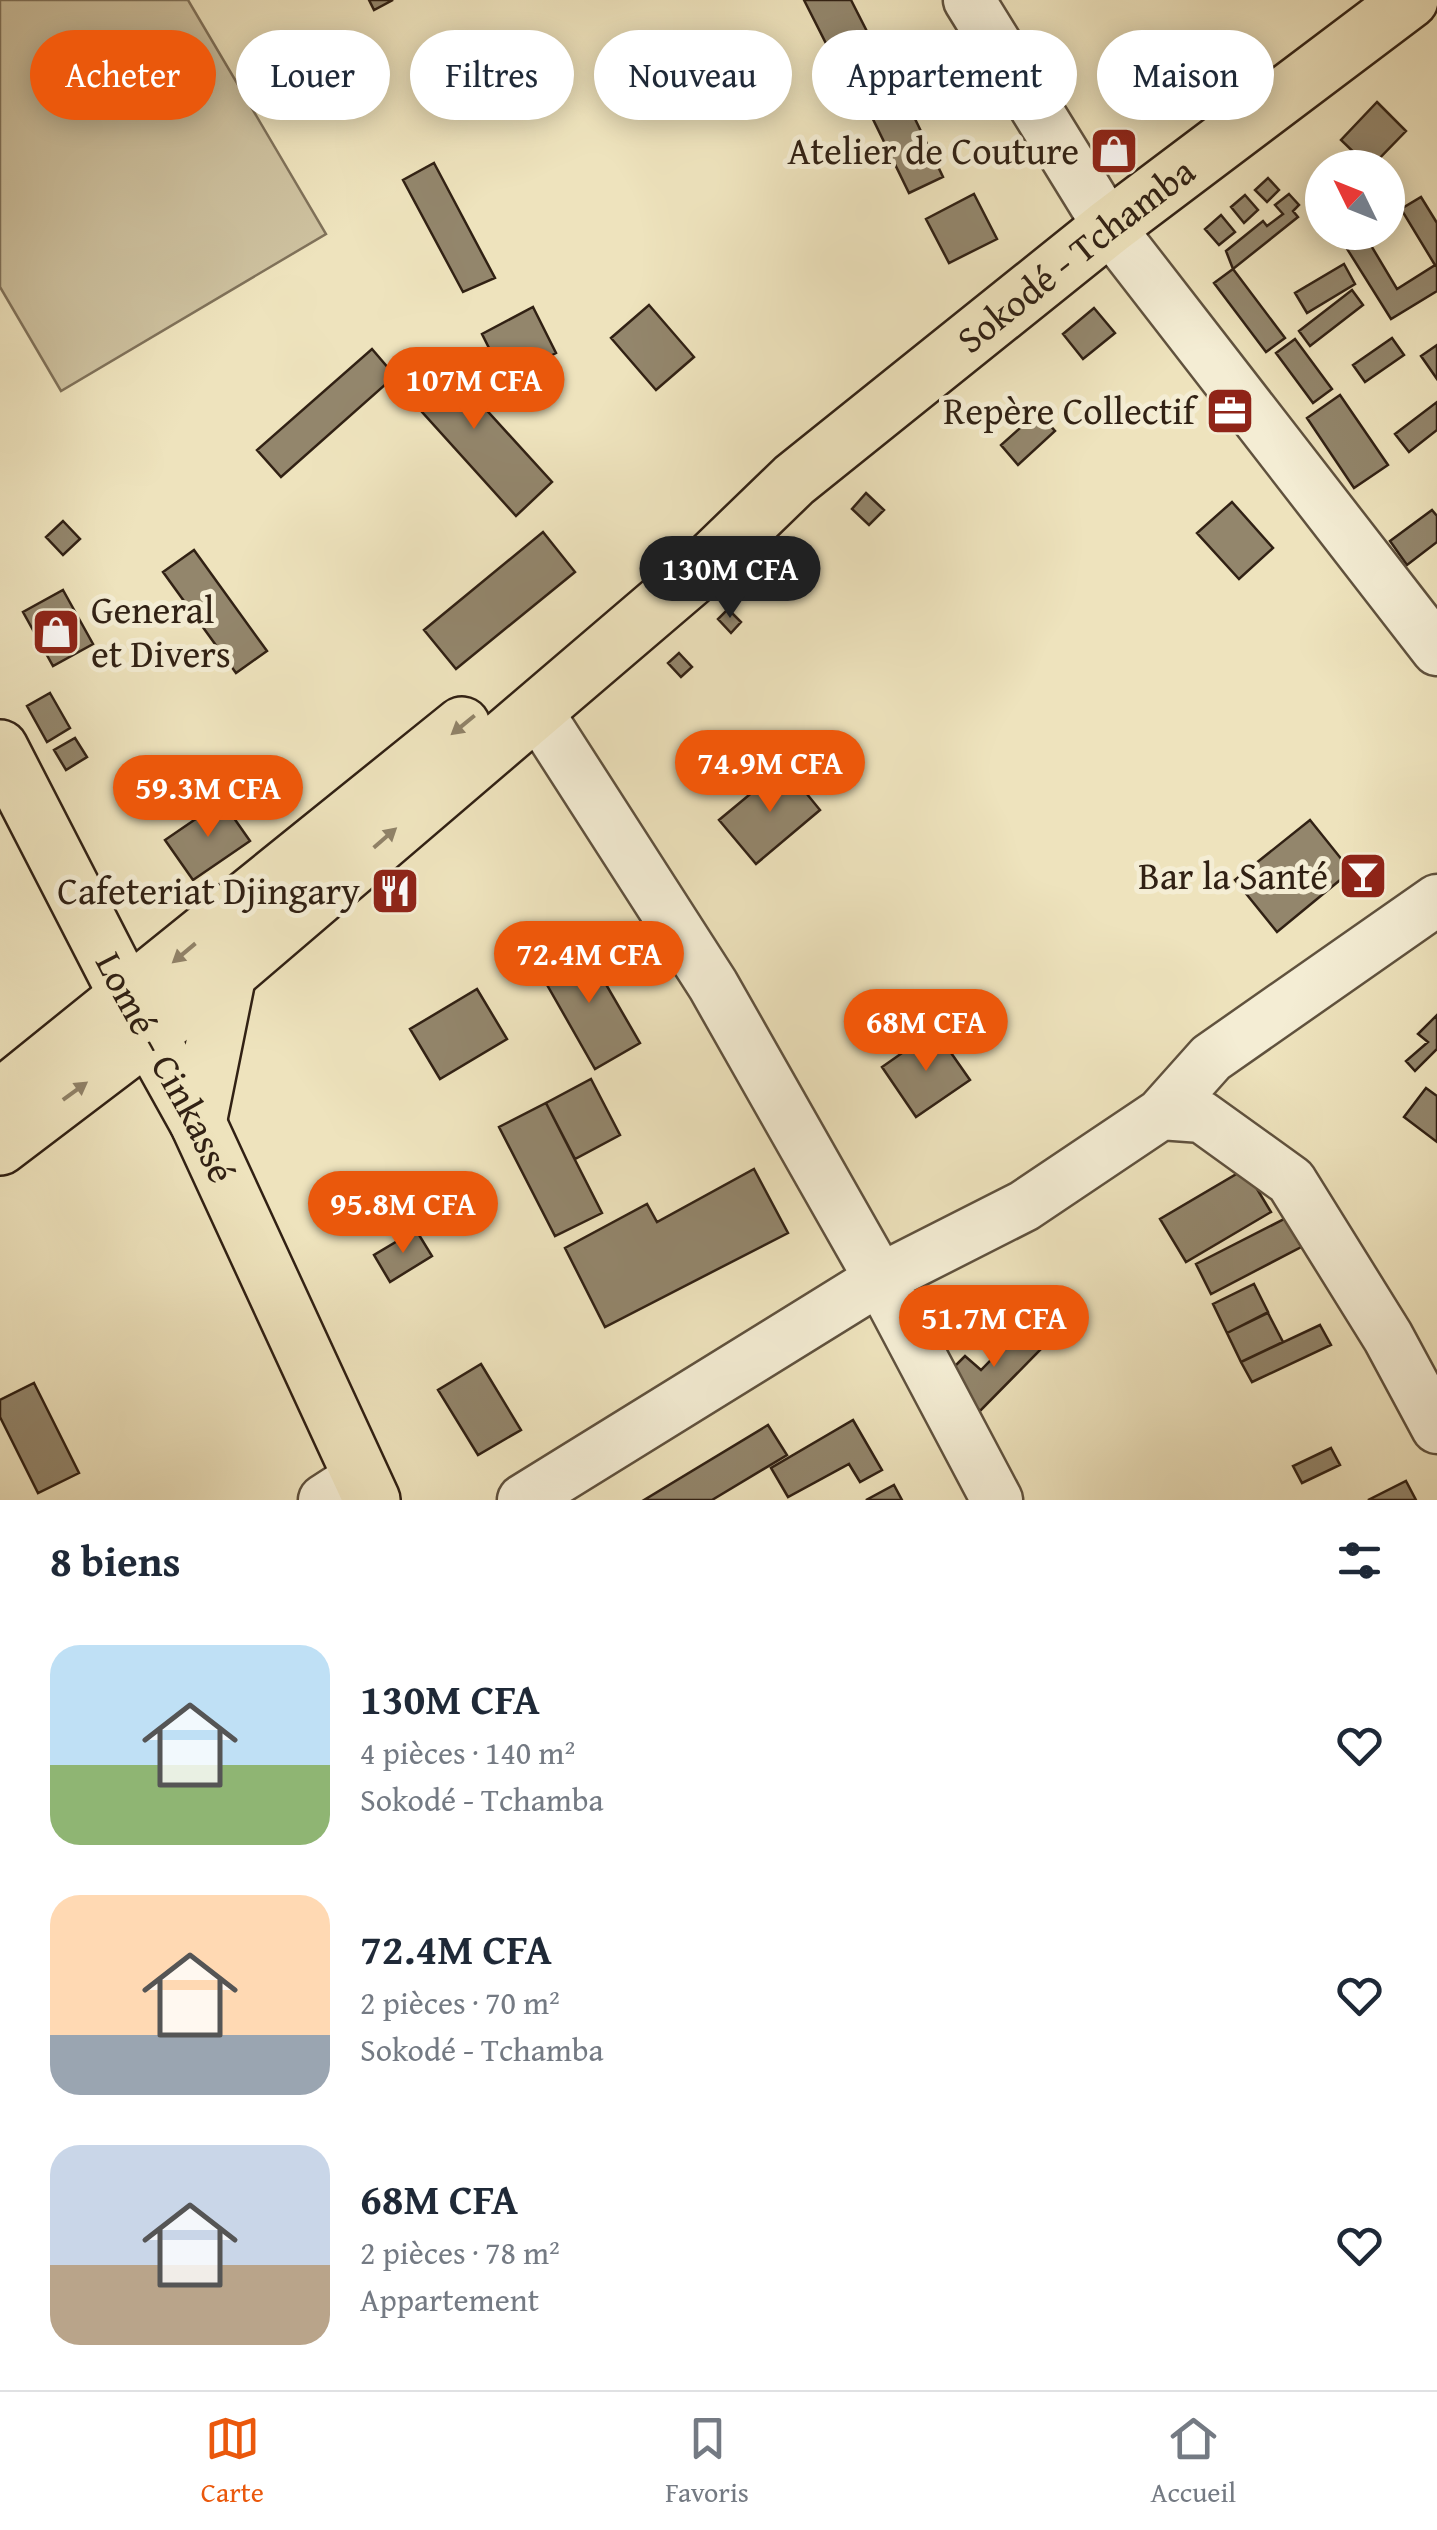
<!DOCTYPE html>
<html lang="fr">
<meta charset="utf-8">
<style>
:root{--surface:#fff;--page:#f6f6f7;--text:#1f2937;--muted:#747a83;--line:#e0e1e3;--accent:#ea580c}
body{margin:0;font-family:"Gentium Book Plus",serif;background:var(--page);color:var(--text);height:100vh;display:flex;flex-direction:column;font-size:38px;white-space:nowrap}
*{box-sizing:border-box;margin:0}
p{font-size:32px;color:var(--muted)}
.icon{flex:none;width:55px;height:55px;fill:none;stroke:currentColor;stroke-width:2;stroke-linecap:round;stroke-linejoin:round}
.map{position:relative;height:1500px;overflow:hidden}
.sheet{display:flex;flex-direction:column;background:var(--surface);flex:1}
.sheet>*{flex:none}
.guide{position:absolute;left:30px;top:30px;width:1378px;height:90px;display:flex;gap:20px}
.needle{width:65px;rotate:313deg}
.buttons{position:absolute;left:1305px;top:150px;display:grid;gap:20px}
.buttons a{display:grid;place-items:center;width:100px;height:100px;border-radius:50%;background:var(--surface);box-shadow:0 5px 25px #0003;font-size:50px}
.price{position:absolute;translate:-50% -85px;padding:0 22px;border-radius:35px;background:var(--accent);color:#fff;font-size:32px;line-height:65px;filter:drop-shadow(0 2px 5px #0008)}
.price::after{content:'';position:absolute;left:50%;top:60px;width:30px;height:22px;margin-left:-15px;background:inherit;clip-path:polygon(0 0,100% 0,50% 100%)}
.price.current{background:#222;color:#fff}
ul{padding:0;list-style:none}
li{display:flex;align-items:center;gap:30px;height:250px;padding:0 50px}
li span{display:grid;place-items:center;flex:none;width:280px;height:200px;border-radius:30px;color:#555}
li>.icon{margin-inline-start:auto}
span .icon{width:120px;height:120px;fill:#fffc;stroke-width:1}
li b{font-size:42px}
h2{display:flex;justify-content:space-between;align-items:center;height:120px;padding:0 50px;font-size:42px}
.tag{padding:0 35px;border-radius:45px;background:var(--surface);box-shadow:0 5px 25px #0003;font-size:35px;line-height:90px}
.tag.current{background:var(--accent);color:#fff}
.tabs{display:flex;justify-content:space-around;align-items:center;height:140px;border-top:2px solid var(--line);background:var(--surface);font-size:28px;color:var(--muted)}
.tabs a{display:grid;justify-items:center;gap:5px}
.tabs .current{color:var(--accent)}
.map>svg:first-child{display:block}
.green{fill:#cec2a0;stroke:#80725a;stroke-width:2.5}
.building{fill:#93866c;stroke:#312114;stroke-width:2.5}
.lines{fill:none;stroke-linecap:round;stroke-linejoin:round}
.minor-casing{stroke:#60523e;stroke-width:55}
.major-casing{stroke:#312114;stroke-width:60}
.highway-casing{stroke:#312114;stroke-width:60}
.minor{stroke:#f4edd4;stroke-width:50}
.major{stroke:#eee3bd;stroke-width:55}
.highway{stroke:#eee3bd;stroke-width:55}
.oneway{fill:#908268}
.labels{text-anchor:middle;stroke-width:10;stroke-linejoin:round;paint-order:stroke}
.poi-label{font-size:38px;fill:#312114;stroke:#f4edd4;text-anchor:end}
.street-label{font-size:38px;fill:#312114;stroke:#f4edd4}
</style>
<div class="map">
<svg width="1437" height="1500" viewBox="0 0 1437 1500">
<rect width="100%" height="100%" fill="#eee3bd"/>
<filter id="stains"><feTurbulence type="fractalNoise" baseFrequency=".002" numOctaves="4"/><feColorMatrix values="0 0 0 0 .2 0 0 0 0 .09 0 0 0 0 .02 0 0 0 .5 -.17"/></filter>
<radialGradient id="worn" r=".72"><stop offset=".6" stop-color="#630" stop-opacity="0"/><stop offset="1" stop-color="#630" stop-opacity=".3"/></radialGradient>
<!-- green -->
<path class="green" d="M0,0h188l138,234 -265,157 -61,-104z"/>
<!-- building -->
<path class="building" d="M369,0h24l-19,10z
M804,0h47l31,61 -37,20z
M903,94l40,83 -34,16 -40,-82z
M1377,102l29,29 -36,37 -29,-28z
M434,163l61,115 -32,14 -60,-112z
M1268,178l11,12 -12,12 -12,-12z
M974,194l23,45 -48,24 -23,-44z
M1289,194l10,11 -6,6 5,6 -65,52 -7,-18 37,-30 4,5 16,-12 -8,-9z
M1245,195l13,15 -14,13 -13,-16z
M1421,197l16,26v68l-46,28 -47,-75 19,-12 34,57 38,-24 -34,-56z
M1221,215l14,17 -16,13 -14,-16z
M1344,264l11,20 -48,29 -12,-20z
M1233,269l52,69 -19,14 -52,-69z
M1352,290l11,15 -53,41 -11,-15z
M649,305l45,52 -38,33 -45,-52z
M533,307l23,46 -51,27 -23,-46z
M1094,308l21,25 -32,26 -20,-25z
M1392,338l12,17 -39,27 -12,-17z
M1295,339l37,50 -19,14 -37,-50z
M1437,345v34l-16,-23z
M372,349l23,27 -114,101 -24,-27z
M431,349l121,133 -36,34 -121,-134z
M1340,395l48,70 -34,23 -47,-70z
M1437,402v28l-28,22 -14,-18z
M1038,412l17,19 -37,34 -17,-20z
M866,493l18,17 -15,15 -17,-16z
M1232,502l41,46 -34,31 -42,-46z
M1432,510l5,6v26l-30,23 -17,-24z
M63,521l17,18 -17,16 -17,-18z
M543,532l32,40 -119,97 -32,-39z
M194,550l73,101 -31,22 -73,-101z
M787,566l14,13 -13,14 -14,-14z
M63,590l30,54 -40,22 -30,-54z
M728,609l13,13 -10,11 -13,-14z
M679,653l13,14 -11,10 -13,-14z
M50,693l20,35 -23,14 -20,-36z
M75,738l12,19 -21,13 -12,-20z
M784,766l36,44 -64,54 -37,-44z
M222,801l28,40 -57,39 -28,-40z
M1310,820l41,51 -74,61 -42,-52z
M582,943l58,100 -45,26 -57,-100z
M477,989l30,50 -67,40 -30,-50z
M1437,1015v34l-22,22 -9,-10 22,-19 -10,-8z
M935,1030l35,50 -54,37 -34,-50z
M591,1079l29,56 -45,24 -29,-56z
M1426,1088l11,8v46l-33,-25z
M546,1103l56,110 -47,23 -56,-109z
M754,1169l34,64 -183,94 -40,-79 82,-44 10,18z
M1245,1169l26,43 -85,50 -26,-43z
M1292,1215l15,29 -96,50 -15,-30z
M416,1230l16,26 -42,26 -16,-27z
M1254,1284l14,28 -41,21 -14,-29z
M1268,1313l15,29 -42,20 -14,-29z
M1320,1325l11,20 -79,37 -11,-20z
M1023,1327l19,21 -62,63 -35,-35 20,-20 16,14z
M481,1364l40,66 -43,25 -40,-65z
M34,1383l45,90 -41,20 -38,-76v-17z
M853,1420l29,50 -22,12 -11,-18 -61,33 -17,-29z
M768,1425l19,30 -75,45h-68z
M1331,1448l9,17 -38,18 -9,-17z
M1406,1481l10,19h-48z
M894,1485l8,15h-36z"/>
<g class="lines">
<!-- minor casing -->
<g class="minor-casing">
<path id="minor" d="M969,0l140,227 328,423
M537,711l176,274 167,294 117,221
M1161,1114l41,3 89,64 97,156 49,91
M324,1500l37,-24
M523,1500l357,-221 144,-73 137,-92 50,-56 226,-158"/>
</g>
<!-- major casing -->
<g class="major-casing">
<g id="major">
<path d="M0,1098l462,-373"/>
<path id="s1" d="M0,1147l228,-173 477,-408 89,-86 315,-253 301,-227"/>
</g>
</g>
<!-- highway casing -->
<g class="highway-casing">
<g id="highway">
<path id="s2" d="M0,748l129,251 69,124 174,377"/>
<path d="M198,1123l30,-149"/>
</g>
</g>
<!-- minor -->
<use href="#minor" class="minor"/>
<!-- major -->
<use href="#major" class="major"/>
<!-- highway -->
<use href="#highway" class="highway"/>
</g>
<!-- one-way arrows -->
<defs><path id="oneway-solid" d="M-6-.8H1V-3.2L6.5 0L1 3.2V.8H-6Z" transform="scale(2.5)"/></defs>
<g class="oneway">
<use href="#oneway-solid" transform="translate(463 725) rotate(141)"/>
<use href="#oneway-solid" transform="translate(385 838) rotate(-41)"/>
<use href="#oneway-solid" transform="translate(184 953) rotate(140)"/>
<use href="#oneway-solid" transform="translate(75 1091) rotate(-36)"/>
</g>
<!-- icons -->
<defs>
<g id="shop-square" transform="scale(2.5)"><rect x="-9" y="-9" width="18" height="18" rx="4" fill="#8f2418" stroke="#f4edd4"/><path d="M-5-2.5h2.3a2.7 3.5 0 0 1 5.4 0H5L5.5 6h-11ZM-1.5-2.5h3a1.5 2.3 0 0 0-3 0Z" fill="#fff"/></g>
<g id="office-square" transform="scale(2.5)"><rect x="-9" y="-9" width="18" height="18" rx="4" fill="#8f2418" stroke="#f4edd4"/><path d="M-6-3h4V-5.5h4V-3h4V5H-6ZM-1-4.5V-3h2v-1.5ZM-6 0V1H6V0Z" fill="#fff"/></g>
<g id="bar-square" transform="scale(2.5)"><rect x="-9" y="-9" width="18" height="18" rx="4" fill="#8f2418" stroke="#f4edd4"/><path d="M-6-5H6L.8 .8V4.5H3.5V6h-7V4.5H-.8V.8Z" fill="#fff"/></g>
<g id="restaurant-square" transform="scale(2.5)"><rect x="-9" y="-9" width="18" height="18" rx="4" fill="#8f2418" stroke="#f4edd4"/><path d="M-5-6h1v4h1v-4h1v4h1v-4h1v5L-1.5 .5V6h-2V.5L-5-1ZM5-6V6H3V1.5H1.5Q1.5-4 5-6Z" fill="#fff"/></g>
</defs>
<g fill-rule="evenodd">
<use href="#shop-square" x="1114" y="151"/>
<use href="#office-square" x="1230" y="411"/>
<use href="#shop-square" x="56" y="632"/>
<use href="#bar-square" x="1363" y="876"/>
<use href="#restaurant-square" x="395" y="891"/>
</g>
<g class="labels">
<!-- poi labels -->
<g class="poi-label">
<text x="1079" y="164">Atelier de Couture</text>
<text x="1195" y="424">Repère Collectif</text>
<text x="91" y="623" text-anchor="start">General<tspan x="91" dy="44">et Divers</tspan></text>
<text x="1328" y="889">Bar la Santé</text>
<text x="360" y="904">Cafeteriat Djingary</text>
</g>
<!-- street labels -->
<g class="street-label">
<text dy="13" stroke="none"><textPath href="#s1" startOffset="1398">Sokodé - Tchamba</textPath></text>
<text dy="13" stroke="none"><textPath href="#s2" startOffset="360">Lomé - Cinkassé</textPath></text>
</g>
</g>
<rect width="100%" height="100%" filter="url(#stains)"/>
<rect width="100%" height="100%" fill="url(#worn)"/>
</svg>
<div class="buttons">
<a><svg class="needle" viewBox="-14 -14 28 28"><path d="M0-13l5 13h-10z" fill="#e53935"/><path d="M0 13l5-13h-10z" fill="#747a83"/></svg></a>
</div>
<b class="price" style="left:474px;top:432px">107M CFA</b>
<b class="price current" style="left:730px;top:621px">130M CFA</b>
<b class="price" style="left:770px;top:815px">74.9M CFA</b>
<b class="price" style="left:208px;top:840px">59.3M CFA</b>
<b class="price" style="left:589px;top:1006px">72.4M CFA</b>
<b class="price" style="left:926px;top:1074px">68M CFA</b>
<b class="price" style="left:403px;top:1256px">95.8M CFA</b>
<b class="price" style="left:994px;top:1370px">51.7M CFA</b>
<div class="guide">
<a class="tag current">Acheter</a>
<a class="tag">Louer</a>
<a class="tag">Filtres</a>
<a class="tag">Nouveau</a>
<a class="tag">Appartement</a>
<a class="tag">Maison</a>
</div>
</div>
<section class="sheet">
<h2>8 biens<svg class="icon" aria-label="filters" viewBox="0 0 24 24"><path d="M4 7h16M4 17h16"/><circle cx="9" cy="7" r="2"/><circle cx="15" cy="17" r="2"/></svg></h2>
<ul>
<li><span style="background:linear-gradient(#bfe0f5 60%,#8fb573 0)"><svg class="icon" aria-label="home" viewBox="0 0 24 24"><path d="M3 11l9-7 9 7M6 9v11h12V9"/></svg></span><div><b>130M CFA</b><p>4 pièces · 140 m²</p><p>Sokodé - Tchamba</p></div><svg class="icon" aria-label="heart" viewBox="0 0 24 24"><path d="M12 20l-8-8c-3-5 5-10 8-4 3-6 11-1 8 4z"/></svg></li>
<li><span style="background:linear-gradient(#ffd9b3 70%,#9aa5b1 0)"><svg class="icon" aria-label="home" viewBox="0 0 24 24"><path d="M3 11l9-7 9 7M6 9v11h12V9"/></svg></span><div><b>72.4M CFA</b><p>2 pièces · 70 m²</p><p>Sokodé - Tchamba</p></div><svg class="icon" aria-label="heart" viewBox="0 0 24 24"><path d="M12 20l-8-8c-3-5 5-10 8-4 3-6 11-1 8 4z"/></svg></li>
<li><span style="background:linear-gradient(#c9d6e8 60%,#b9a48a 0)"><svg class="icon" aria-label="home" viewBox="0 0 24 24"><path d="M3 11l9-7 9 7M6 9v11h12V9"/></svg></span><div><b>68M CFA</b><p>2 pièces · 78 m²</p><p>Appartement</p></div><svg class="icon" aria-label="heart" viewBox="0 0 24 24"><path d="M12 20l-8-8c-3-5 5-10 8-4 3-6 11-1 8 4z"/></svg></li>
</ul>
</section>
<nav class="tabs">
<a class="current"><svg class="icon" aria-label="map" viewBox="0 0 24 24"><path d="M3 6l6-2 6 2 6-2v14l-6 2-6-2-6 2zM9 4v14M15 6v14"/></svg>Carte</a>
<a><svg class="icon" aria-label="saved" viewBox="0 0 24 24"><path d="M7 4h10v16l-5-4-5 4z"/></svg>Favoris</a>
<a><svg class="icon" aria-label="home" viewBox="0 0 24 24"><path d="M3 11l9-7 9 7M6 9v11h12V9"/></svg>Accueil</a>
</nav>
